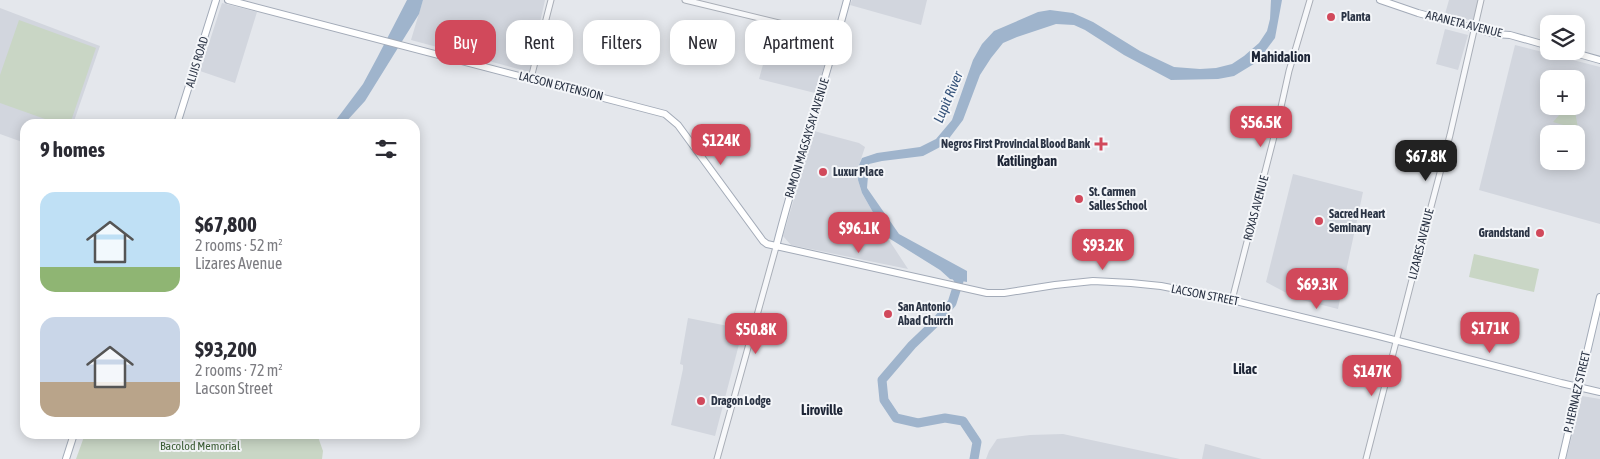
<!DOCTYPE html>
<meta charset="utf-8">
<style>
:root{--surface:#fff;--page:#f7f7f7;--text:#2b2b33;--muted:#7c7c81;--accent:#d1495b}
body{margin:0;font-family:"Asap Condensed",sans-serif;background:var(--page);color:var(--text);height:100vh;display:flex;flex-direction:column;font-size:19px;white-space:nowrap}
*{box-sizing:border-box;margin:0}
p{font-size:16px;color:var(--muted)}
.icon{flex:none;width:28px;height:28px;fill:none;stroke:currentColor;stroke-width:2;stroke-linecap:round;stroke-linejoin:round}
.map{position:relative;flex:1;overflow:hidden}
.panel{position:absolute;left:20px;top:119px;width:400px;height:320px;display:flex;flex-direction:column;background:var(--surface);border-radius:15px;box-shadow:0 2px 12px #0003}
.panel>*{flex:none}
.banner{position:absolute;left:435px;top:20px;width:475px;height:45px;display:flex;gap:10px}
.fabs{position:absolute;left:1540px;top:15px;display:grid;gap:10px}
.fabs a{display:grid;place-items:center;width:45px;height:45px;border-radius:10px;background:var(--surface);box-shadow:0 2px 12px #0003;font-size:25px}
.price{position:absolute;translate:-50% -42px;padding:0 11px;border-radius:10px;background:var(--accent);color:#fff;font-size:16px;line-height:32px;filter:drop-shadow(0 1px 2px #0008)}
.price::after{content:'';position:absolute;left:50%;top:30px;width:15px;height:11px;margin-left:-8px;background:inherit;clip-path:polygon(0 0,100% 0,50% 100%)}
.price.current{background:#222;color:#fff}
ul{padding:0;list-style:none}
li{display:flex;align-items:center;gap:15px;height:125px;padding:0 20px}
li span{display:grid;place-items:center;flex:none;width:140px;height:100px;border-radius:15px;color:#555}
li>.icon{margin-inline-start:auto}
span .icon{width:60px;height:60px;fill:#fffc;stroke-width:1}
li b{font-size:21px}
h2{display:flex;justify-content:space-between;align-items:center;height:60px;padding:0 20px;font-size:21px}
.tag{padding:0 18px;border-radius:15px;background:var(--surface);box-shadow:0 2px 12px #0003;font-size:18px;line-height:45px}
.tag.current{background:var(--accent);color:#fff}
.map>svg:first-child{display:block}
.built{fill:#d2d6de;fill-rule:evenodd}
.green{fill:#c9d6c5}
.water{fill:#9fb4cc}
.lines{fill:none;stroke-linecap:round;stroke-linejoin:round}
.river{stroke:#9fb4cc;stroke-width:9}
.minor-casing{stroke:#a9aeb7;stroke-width:7}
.major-casing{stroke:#a3abb8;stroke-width:8}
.minor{stroke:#f7f8fa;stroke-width:5}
.major{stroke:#fff;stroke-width:6}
.poi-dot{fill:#d1495b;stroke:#f4f6f9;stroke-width:2}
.labels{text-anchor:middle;stroke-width:4;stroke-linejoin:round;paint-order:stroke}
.poi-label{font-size:12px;font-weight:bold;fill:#2b3445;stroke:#f4f6f9;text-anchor:start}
.street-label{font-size:12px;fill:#2b3445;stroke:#f4f6f9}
.park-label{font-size:12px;fill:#3f6138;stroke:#f4f6f9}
.neighbourhood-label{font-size:14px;font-weight:bold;fill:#1d2536;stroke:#f4f6f9}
.water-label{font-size:14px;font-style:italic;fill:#34527a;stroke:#f4f6f9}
</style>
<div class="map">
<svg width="1600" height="459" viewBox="0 0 1600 459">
<rect width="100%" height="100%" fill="#e4e7ec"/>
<!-- built -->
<path class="built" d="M423,0h122l-16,72 -118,-32z
M852,0h75l-6,25 -71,-20z
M1449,0h29l-5,21 -28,-7z
M222,3l35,9 -22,71 -35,-12z
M0,8l100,38 -27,78h-48v19l-25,-9z
M774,25l59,15 -18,53 -56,-14z
M1445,29l23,6 -10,35 -22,-6z
M1515,45l85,22v157l-121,-34zM1549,79h27v27h-27zM1549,134h27v27h-27z
M814,131l45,12 6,4 -6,18 -1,15 4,13 25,44 21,32 -117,-24 -8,-9z
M1293,174l70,18 -25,117 -40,-10 -32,-17z
M688,318l55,11 -28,107 -44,-11 12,-56v-4l-3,-1z
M1582,396l18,3v60h-34z
M1063,434l117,25h-194l3,-8 8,-12 33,-4z
M1205,444h1l56,15h-60z"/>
<!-- green -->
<path class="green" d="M19,20l77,28 -26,76h-11l-59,-21v-28z
M1567,106h7l4,22 -1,1 -24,-7z
M1474,254l65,15 -5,23 -65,-15z
M85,434h232l6,17 -1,8h-246z"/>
<!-- water -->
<path class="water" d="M407,0h16l-4,14 -54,87 -21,23h-11l30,-40 14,-26z
M1271,0h11l-7,38 -18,24 -23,14 -16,3 -47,1 -47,-25 -39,-25 -11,-5 -18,-1 -39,13 -14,6 -12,15 -11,17 -17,45 -19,25 -21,11 -41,5 -13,3 -2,24 32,46 68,37v11l-17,-3 -10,-9 -53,-33 -25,-44 -4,-13 1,-15 3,-7 15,-5 43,-6 16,-8 16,-19 21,-60 9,-16 12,-13 44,-19 12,-2 23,3 20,9 47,29 34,16 26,2 16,-1 16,-4 12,-8 15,-13 8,-12 3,-12z"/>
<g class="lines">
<!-- river -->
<path class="river" d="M954,272l5,9 -7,22 -18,21 -22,21 -30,35 2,20 12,18 22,5 27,-5 18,3 14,21 -3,17"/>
<!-- minor casing -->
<g class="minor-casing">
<path id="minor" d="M685,0l152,37
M531,78l20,-78
M1232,300l45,-175 12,-54 21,-71
M717,459l59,-212
M1366,459l52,-203 32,-121 31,-135"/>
</g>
<!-- major casing -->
<g class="major-casing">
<path id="major" d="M228,0l437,114 13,11 85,116 4,3 220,49h17l51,-8 38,-4 38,2 30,3 71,14 143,35 186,48 39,9
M1380,0l38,13 77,21 15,1 39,11
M1568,51l32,9
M177,124l39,-124
M776,247c21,-83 49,-164 71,-247
M66,459l8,-25
M1562,459l38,-162"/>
</g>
<!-- minor -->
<use href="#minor" class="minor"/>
<!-- major -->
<use href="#major" class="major"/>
</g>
<!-- markers -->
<g class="poi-dot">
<circle cx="1331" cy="17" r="5"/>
<path d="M1098.5 136.5h5v5h5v5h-5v5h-5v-5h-5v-5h5z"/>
<circle cx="823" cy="172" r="5"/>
<circle cx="1079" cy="199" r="5"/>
<circle cx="1319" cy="221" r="5"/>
<circle cx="1540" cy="233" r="5"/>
<circle cx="888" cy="314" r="5"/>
<circle cx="701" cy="401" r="5"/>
</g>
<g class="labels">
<!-- poi labels -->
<g class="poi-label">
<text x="1341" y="21">Planta</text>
<text x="1090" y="148" text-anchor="end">Negros First Provincial Blood Bank</text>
<text x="833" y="176">Luxur Place</text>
<text x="1089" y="196">St. Carmen<tspan x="1089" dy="14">Salles School</tspan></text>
<text x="1329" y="218">Sacred Heart<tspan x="1329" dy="14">Seminary</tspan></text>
<text x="1530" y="237" text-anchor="end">Grandstand</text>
<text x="898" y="311">San Antonio<tspan x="898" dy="14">Abad Church</tspan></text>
<text x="711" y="405">Dragon Lodge</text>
</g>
<!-- street labels -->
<g class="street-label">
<text transform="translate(1464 24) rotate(14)" y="4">ARANETA AVENUE</text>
<text transform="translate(197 62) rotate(-73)" y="4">ALIJIS ROAD</text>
<text transform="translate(561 86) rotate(14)" y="4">LACSON EXTENSION</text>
<text transform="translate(807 138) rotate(-73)" y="4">RAMON MAGSAYSAY AVENUE</text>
<text transform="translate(1256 208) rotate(-75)" y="4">ROXAS AVENUE</text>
<text transform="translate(1421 244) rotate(-76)" y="4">LIZARES AVENUE</text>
<text transform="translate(1205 295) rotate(11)" y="4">LACSON STREET</text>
<text transform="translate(1577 392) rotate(-77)" y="4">P. HERNAEZ STREET</text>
</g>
<!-- park labels -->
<g class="park-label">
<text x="200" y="450">Bacolod Memorial</text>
</g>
<!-- neighbourhood labels -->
<g class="neighbourhood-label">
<text x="1281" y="62">Mahidalion</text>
<text x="1027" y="166">Katilingban</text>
<text x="1245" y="374">Lilac</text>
<text x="822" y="415">Liroville</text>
</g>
<!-- water labels -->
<g class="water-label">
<text transform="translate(948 97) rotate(-67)" y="5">Lupit River</text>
</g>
</g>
</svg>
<div class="fabs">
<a><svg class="icon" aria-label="layers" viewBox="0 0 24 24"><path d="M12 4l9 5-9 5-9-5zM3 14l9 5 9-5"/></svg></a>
<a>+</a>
<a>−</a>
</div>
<b class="price" style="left:1261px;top:148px">$56.5K</b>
<b class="price" style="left:721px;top:166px">$124K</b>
<b class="price current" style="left:1426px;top:182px">$67.8K</b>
<b class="price" style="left:859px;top:254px">$96.1K</b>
<b class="price" style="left:1103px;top:271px">$93.2K</b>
<b class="price" style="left:1317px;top:310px">$69.3K</b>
<b class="price" style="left:1490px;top:354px">$171K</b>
<b class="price" style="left:756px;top:355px">$50.8K</b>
<b class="price" style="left:1372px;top:397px">$147K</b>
<div class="banner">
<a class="tag current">Buy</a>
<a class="tag">Rent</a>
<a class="tag">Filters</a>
<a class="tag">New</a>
<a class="tag">Apartment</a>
</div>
<section class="panel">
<h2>9 homes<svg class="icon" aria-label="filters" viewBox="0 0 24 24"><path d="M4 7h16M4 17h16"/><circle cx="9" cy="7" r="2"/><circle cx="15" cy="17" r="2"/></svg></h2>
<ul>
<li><span style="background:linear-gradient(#bfe0f5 75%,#8fb573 0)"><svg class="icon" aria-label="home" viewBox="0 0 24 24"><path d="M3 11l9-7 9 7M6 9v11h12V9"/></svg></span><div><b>$67,800</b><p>2 rooms · 52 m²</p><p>Lizares Avenue</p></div></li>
<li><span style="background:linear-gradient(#c9d6e8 65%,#b9a48a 0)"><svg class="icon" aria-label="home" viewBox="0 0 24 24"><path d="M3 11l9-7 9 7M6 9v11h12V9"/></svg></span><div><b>$93,200</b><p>2 rooms · 72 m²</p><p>Lacson Street</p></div></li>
</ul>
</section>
</div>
